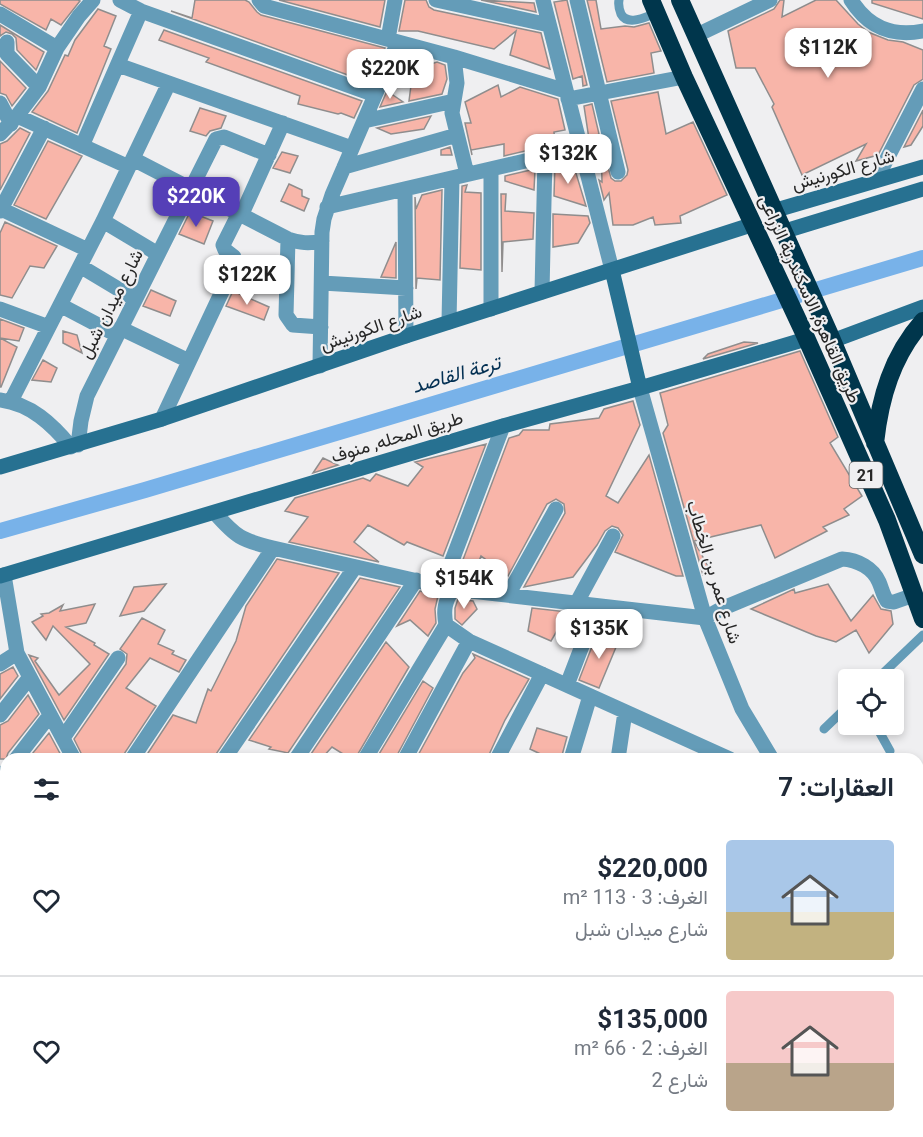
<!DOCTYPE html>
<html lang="ar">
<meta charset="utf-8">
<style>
:root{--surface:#fff;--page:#f6f6f7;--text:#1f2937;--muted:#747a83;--line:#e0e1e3;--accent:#553fb7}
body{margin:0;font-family:Roboto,Vazirmatn,sans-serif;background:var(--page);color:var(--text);direction:rtl;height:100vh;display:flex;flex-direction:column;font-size:22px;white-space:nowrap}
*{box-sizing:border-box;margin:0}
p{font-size:20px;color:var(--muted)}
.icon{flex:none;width:33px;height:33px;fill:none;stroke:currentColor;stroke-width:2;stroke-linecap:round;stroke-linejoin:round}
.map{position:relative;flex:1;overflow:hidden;direction:ltr}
.side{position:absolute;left:0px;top:753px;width:924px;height:384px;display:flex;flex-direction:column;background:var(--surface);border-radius:18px 18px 0 0;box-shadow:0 3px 9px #0003;direction:rtl}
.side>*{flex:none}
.buttons{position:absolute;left:838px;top:669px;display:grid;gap:12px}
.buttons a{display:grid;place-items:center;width:66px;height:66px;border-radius:6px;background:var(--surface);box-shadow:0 3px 9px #0003;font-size:30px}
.price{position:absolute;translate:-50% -51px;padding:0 14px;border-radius:12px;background:#fff;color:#222;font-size:20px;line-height:39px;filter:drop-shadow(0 2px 3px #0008)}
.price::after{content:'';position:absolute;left:50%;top:36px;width:18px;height:14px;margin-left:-9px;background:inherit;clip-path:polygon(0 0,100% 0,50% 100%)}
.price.selected{background:var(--accent);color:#fff}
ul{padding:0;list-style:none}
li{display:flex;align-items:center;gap:18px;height:150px;padding:0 30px}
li+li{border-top:2px solid var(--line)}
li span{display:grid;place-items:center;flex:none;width:168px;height:120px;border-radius:6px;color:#555}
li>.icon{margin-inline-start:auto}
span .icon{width:72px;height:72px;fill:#fffc;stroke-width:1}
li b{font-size:26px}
h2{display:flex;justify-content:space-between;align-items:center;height:72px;padding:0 30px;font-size:26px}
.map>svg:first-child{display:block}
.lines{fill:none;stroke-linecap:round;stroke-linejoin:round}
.canal{stroke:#78b2e9;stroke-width:16}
.building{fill:#f8b5a9;stroke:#8f8d8d;stroke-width:1.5}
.lane{stroke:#649cb8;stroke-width:9}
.street{stroke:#649cb8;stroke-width:15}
.secondary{stroke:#277191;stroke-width:15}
.highway{stroke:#00364c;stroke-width:18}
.labels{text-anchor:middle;stroke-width:4.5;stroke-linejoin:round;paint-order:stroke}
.shield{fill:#efeff1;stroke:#626263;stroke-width:1.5}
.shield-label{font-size:16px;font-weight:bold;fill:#262626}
.street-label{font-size:18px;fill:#262626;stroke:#efeff1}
.water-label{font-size:20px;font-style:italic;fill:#022f52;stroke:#efeff1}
</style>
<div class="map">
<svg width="923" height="1137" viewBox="0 0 923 1137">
<rect width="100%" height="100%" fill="#efeff1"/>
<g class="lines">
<!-- canal -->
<path class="canal" d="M0,531l145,-41 778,-232"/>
</g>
<!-- building -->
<path class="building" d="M0,0h78l2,1 -19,24 -10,-6 -5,11 -46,-26z
M195,0h50l4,2 8,10 4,3 124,33 -15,35 -199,-72 21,7z
M279,0h106l-5,27z
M405,0h21l3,7 5,3 107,23 9,36 -40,-14 6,-24 -22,18 -76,-18h-19z
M481,0l53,3 2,9z
M567,0l20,85 -4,1 -1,-10 -9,3 -19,-77z
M587,0h9l5,29 24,-3 9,1 15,-4 12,28 -10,2 3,20 -47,9z
M780,0h4l-2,17 34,-17h20l22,24 10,8 20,8 15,2 20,8v29l-9,6 -36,70 -22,6 10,-17 -64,31 -30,-68 2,-3 -19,-36h-19l-8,-37 46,-22z
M872,0h51v19l-51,-16z
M98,9l18,7 -12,30 7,3 -34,84 -45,-21 16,-21 17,-36 3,1 7,-16z
M0,25l44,27 -8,18 -19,-20 -1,-12 -4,-4 -6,-2 -6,4z
M164,30l198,71 -8,17 -13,-5 -3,1 -40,-10 2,-8 -94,-34 3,-4 -50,-18z
M0,61l26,27 -14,18 -6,-11 -6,-2z
M437,62l8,3 2,14 -5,15 -33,7 4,-31z
M498,85l3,12 19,-10 38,12 7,31 -11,2 1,12 -51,12v-12l-33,6 1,5 -7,-32h6l-6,-21z
M387,91l16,11 -23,5z
M658,92l8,42 27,-12 34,73 -47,21 1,7 -26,2 -2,-8 -20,8h-20l-4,-32 -5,7 -5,-20 3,2 -1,-41 10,37 4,3h6l6,-6 1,-5 -17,-69z
M592,104l7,30 -10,5 -5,-33z
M200,108l26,8 -5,12 -11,3 -4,5 -16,-5z
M923,110v16l-12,19 -7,2z
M431,116l-7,13 -33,5 -14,-6z
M20,128l10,5 -30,57v-46l7,-3z
M48,141l34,15 -36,63 -32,-14z
M450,147l2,8h-11v-5z
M282,152l16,4 -8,17 -17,-5z
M560,163l15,7 11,36 -32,-10 1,-32z
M535,169l-1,21 -29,-9v-5z
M289,184l13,6v6l7,3 -5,12 -23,-10z
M467,185l-2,7 16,1v77l-21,-2 2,-82z
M442,190l-2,90 -23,-2 -1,11 -1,-92 1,12 6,-14z
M501,194h5l-1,17 29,2 -1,26 -30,3 -1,30z
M190,212l23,9 -9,23 -25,-10z
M553,214l35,2 2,7 -12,20 -25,4z
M5,222l52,24 -13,22 -14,-2 -18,32 -12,-3v-62z
M396,242v36l-15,-1z
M151,290l25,11 -6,15 -27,-10z
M233,291l36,16 -5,13 -38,-14z
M0,319l24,9 -5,13 -19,-3z
M63,331l14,4 5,18 -19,-10z
M0,338l17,9 -16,40h-1z
M744,342l14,1 -55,16 5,-5z
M800,351l38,86 -8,6 32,53 -18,13 5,6 -26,12 4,4 -52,27 -14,-33 -67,16 19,34h-10l-40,-142 5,-8 -8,-32z
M43,360l14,8 -6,14 -19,-2z
M633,401l7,24 -34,71 12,7 31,-48 34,121h-7l-61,-24 8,-17 -5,-7 -6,-2 -7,5 -8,14 -24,32 -49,10 41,-74 -1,-9 -8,-5 -9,5 -39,72 -27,-20 -5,13 -15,-4 48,-127 10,-3 4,-5h26l1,-6 49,-6 5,-9z
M486,444l-43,112 -36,-14 -3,3 -36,-20 -14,17 25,20 -90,-20 19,-25 -23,-6 10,-13 68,-20 7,3 6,-7 32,12 15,-19 -8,-5z
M323,458l15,7 -25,8z
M277,559l62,14 -123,181 -2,5h-70l29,-44 23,8 12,-34 3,2 25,-50 10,-35z
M360,578l40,9 -112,166 -19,-4 2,-2 -22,-7z
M166,584l-22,27 -24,5 14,-29z
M828,584l23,37 22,-26 8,14 10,2 2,13 -24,29 -13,-23 -20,12 -20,-6 -65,-27 43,-20 1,4z
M420,591l18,5 -3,13 1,14 -8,13 -18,-16 -13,6z
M458,599l15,2 4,8 -15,16 -7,-6v-11z
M95,604l-9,19 -20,4 29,16 -1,2 15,9 -45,66 -35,-65 9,3 -3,3 24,34 31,-31 -37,-38 -7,14 -14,-18 11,-6 -2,-2 8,-1 14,-8 -3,6z
M532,608l36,4 -17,29 -23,-10z
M142,618l23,12 -7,14 16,7 -2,3 14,6 -7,12 -29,-14 -24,30 30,18 -32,48 -2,5h-38l-10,-20 52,-75 1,-10 -7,-5z
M598,631l21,9 -20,48 -20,-8z
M386,642l23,25 -54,92h-4l-19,-12 -11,12 -12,-2z
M473,654l56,25 -24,41 -18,39h-71l47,-86 12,-15z
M13,667l5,9 -18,23v-25z
M423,681l10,7 -38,71h-19z
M28,695l11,19 -31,39 -2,6h-6v-34l8,-4z
M537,728l30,9 -6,22h-10l-21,-10z
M49,733l14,26h-35z"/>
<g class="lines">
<!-- lane -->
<path class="lane" d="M619,0c-1,5 0,9 2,14 7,13 26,2 36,-1
M876,680l47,-45
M875,724l15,27
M824,729l25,-24"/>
<!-- street -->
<path class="street" d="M120,0l21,11 234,84
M259,0l5,6 190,51 112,34
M436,0l113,25
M543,0l69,270
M577,0l41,172
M851,0c17,27 40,37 72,31
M0,14l57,34
M695,36l75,-36
M388,39l7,-39
M7,42v12l32,33
M454,57l3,26 -5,30 15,61
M118,65l234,83
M568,99l116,-22
M0,103l11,21
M17,116l112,51
M364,121l90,-20
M0,134l17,-18 22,-29 18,-39 22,-32 14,-16
M82,146l59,-135
M133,159l155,80c12,4 21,5 34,2
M344,167l113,-32
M876,180l47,-91
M405,189l1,147
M327,207l254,-59
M1,209l87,41
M0,211l44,-83
M241,216l42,-93
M103,221l55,33
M288,239l-2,76 7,10 28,2
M80,266l55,33
M322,283l84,5
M542,292l3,-136
M60,305l57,30
M0,309l49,18
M491,309v-140
M449,322l3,-144
M120,328l69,33
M320,366l2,-134 2,-13 8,-24 66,-153
M640,388l65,230 37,91 30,50
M0,400c31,4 52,24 71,47
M11,401l92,-180 66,-138
M162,419l72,-153v-9l-9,-7 -2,-5 15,-30
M78,445l3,-24 6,-25 129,-257 8,-2 45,18
M215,513c21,24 26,27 58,35l180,41 252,29 16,-9 121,-50c16,1 31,9 37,23 3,7 4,13 8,19l7,1 20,-7
M4,575l13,78 57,106
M442,587l61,-161
M453,589c-8,12 -10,21 -7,36l23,16 261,118
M508,595l48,-86
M576,604l37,-68
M0,664l17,-11
M567,685l30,-78
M0,715l30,-38
M63,738l55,-80
M16,759l34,-44
M132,759l141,-211
M224,759l131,-192
M296,759l120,-179
M365,759l81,-134
M405,759l64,-118
M497,759l45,-85
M571,759l19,-63
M618,759l7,-47
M0,779l6,-8
M0,850l6,-8
M0,947l6,-8
M918,955l5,7
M0,998l6,-8
M0,1072l6,-8
M918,1080l5,-11
M0,1101l6,7
M30,1131l10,6
M209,1131l23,6
M468,1131l5,6
M570,1131l7,6
M645,1131l7,6
M717,1131l6,6
M810,1131l7,6
M93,1137l3,-6
M153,1137l14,-6
M280,1137l6,-6
M376,1137l6,-6
M430,1137l4,-6
M889,1137l4,-6"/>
<!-- secondary -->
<path class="secondary" d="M773,211l150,-44
M782,232l141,-43
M612,270l28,118
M832,341l91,-34
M0,467l162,-48 244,-83 348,-112
M0,576l503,-150 137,-38 166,-49"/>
<!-- highway -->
<path class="highway" d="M651,0l33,77 120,256 83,187 36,99
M680,0l149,333 94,222
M875,443c5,-45 17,-87 48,-122"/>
</g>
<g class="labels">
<!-- shield labels -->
<rect class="shield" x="849.5" y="462" width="33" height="26" rx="4.5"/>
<g class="shield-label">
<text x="866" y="481">21</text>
</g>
<!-- street labels -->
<g class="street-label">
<text transform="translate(843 170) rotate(-16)" y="6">شارع الكورنيش</text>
<text transform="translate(810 299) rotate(66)" y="6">طريق القاهرة, الاسكندرية الزراعى</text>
<text transform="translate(111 304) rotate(-63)" y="6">شارع ميدان شبل</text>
<text transform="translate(371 328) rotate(-19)" y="6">شارع الكورنيش</text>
<text transform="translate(397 437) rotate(-17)" y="6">طريق المحله, منوف</text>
<text transform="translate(714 572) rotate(73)" y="6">شارع عمر بن الخطاب</text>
</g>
<!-- water labels -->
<g class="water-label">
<text transform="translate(456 374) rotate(-16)" y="7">ترعة القاصد</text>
</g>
</g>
</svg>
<div class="buttons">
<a><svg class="icon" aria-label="locate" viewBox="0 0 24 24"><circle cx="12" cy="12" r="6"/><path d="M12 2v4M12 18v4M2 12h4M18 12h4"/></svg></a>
</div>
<b class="price" style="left:828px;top:79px">$112K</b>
<b class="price" style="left:390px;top:100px">$220K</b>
<b class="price" style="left:568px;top:185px">$132K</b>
<b class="price selected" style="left:196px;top:228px">$220K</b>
<b class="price" style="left:247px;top:306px">$122K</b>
<b class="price" style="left:464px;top:610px">$154K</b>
<b class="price" style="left:599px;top:660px">$135K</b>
<section class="side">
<h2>العقارات: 7<svg class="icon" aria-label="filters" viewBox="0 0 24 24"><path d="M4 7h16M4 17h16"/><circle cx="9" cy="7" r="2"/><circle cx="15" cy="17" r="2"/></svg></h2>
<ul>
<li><span style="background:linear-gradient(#a9c7e8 60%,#c2b280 0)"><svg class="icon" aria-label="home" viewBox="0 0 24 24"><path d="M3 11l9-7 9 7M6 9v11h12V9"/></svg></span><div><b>$220,000</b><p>الغرف: 3 · 113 m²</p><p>شارع ميدان شبل</p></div><svg class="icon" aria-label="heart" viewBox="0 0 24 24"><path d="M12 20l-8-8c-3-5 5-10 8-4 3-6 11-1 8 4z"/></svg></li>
<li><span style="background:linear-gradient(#f6c9c9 60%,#b9a48a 0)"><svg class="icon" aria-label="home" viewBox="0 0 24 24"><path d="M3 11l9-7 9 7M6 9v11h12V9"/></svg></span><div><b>$135,000</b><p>الغرف: 2 · 66 m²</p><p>شارع 2</p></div><svg class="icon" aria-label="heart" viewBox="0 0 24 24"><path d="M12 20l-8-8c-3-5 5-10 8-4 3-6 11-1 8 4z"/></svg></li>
</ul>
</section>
</div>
